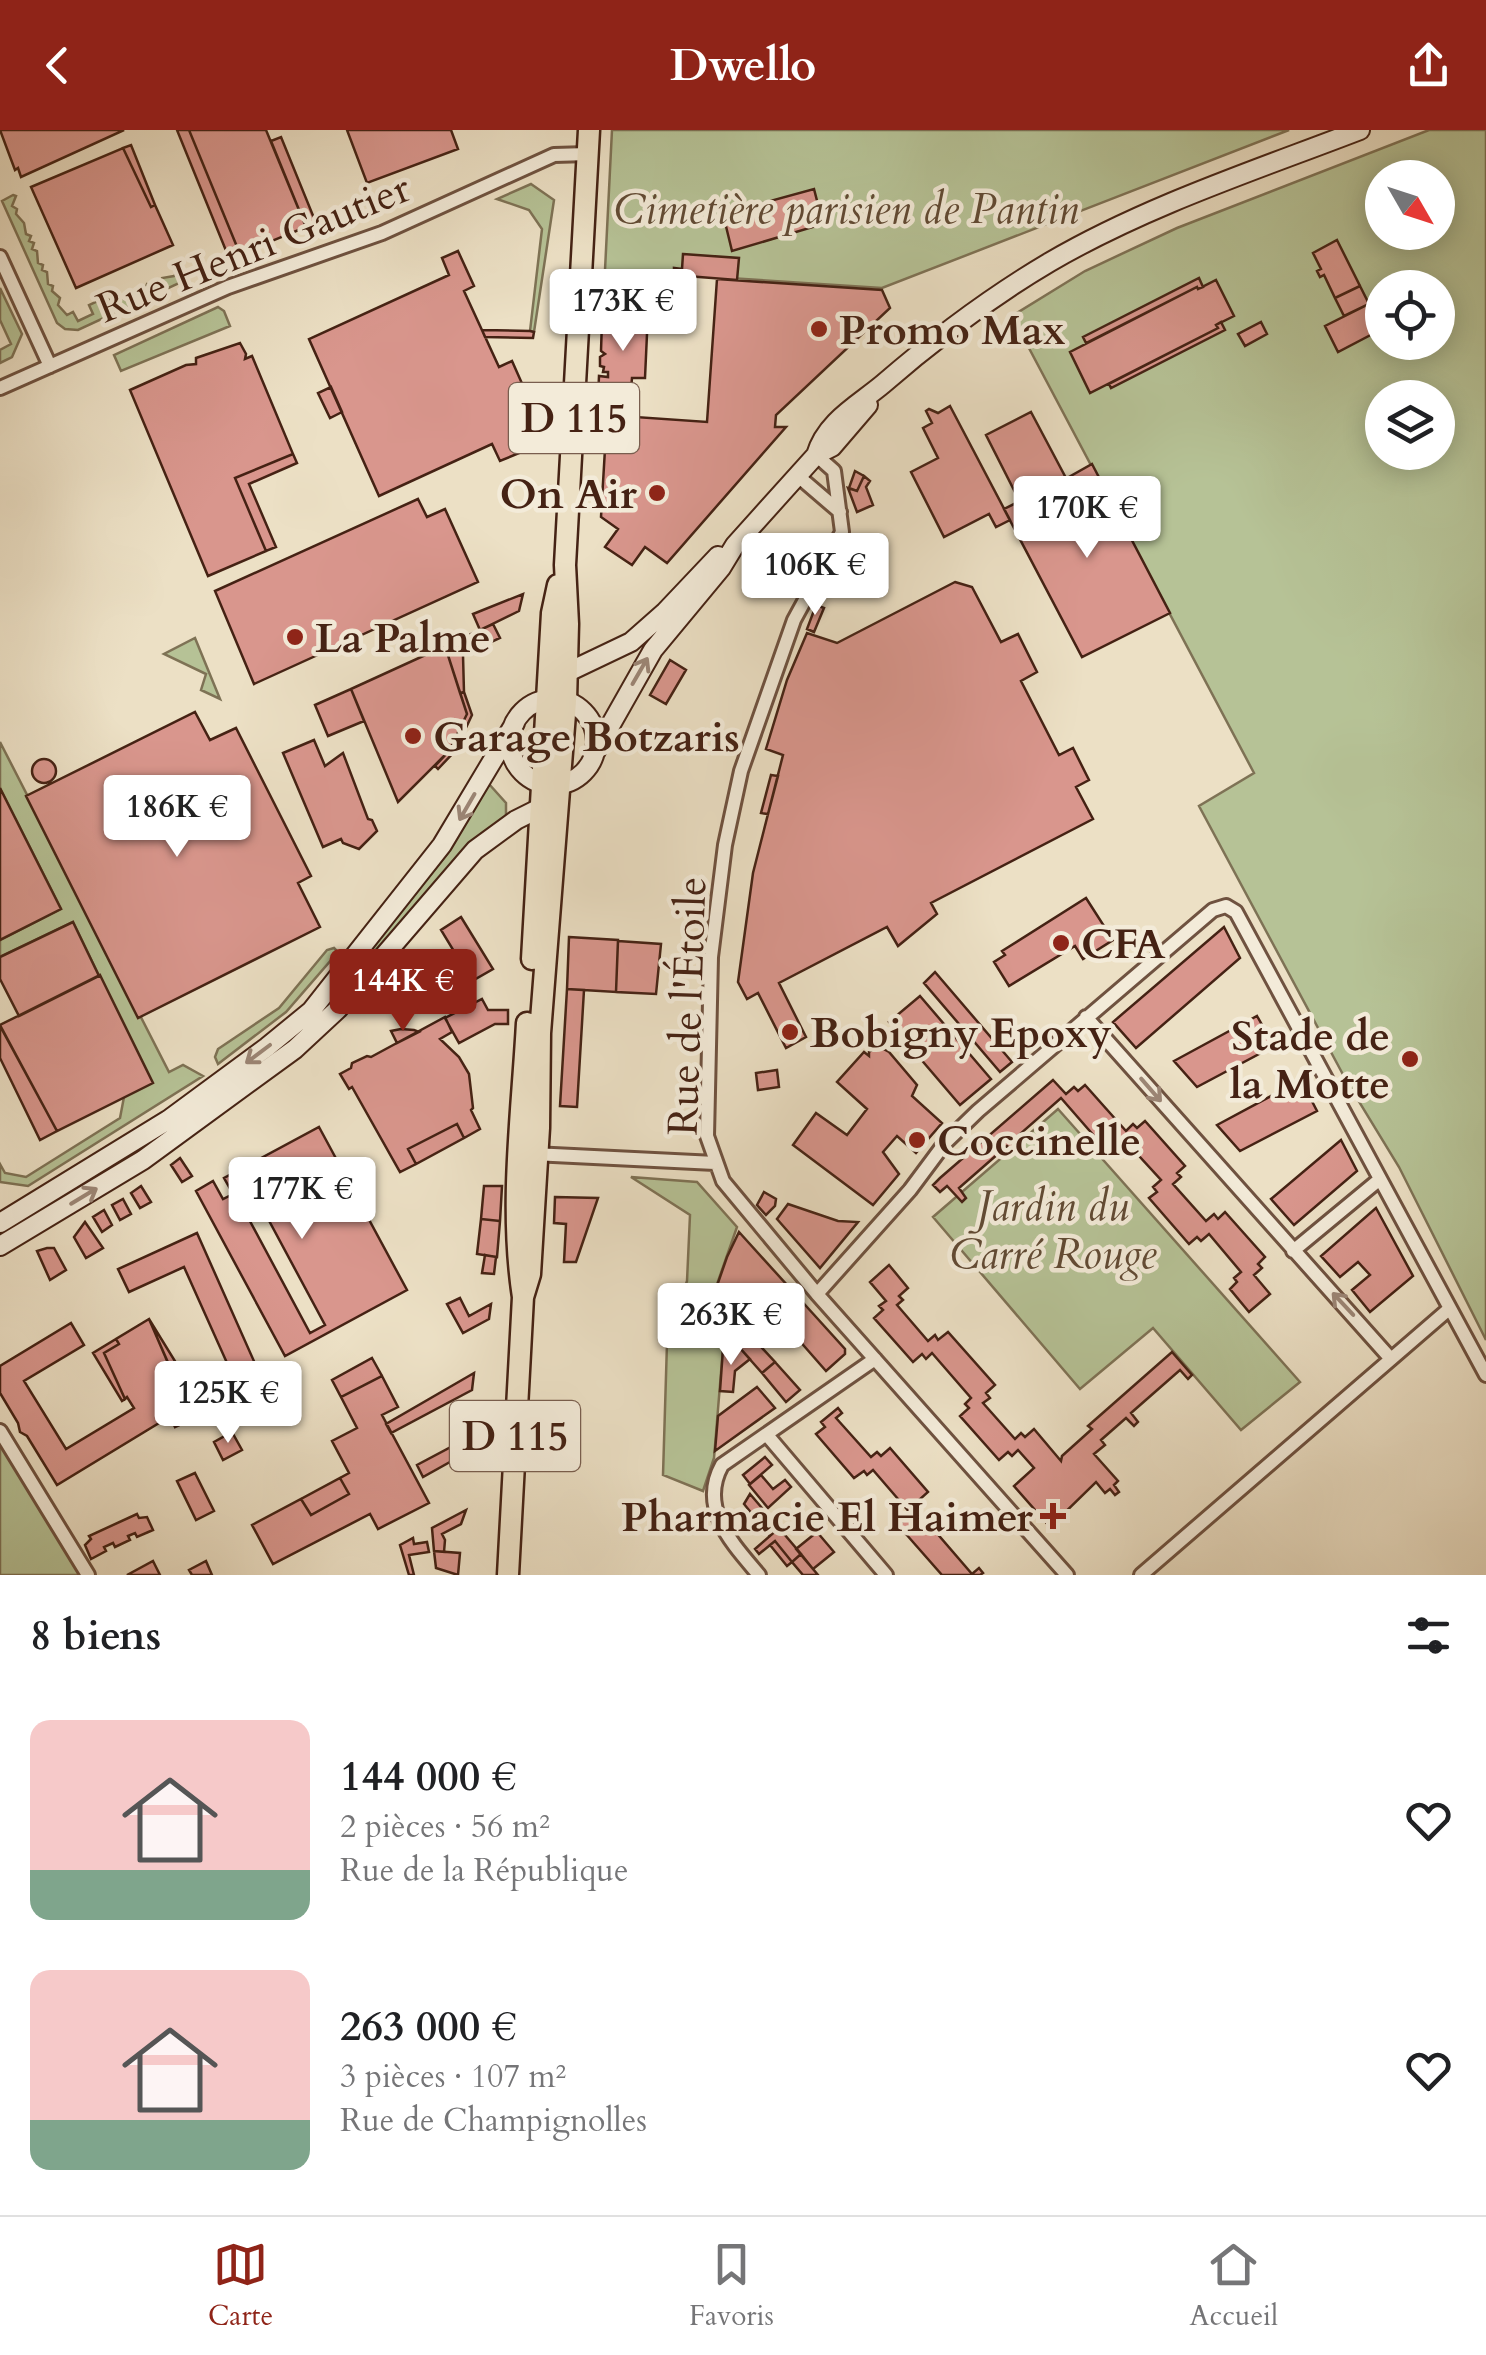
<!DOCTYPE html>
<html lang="fr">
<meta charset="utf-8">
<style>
:root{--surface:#fff;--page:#f2f2f2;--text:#202124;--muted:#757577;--line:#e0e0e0;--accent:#8f2418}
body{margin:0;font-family:Cardo,serif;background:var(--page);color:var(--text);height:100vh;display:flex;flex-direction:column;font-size:38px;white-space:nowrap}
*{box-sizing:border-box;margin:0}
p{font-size:32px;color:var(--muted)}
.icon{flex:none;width:55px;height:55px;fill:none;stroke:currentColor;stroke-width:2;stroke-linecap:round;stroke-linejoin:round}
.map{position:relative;height:1445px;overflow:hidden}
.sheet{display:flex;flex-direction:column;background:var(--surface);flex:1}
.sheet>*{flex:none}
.needle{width:65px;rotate:129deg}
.tools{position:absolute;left:1365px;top:30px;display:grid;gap:20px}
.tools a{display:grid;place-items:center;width:90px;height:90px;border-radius:50%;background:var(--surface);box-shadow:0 5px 25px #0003;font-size:50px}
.price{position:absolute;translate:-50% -85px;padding:0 22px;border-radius:10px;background:#fff;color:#222;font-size:32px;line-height:65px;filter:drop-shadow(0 2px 5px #0008)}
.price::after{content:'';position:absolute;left:50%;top:60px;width:30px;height:22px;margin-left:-15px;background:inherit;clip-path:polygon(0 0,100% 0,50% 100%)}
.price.current{background:var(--accent);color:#fff}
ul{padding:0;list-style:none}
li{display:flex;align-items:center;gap:30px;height:250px;padding:0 30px}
li span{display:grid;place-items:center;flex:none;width:280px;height:200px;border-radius:20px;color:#555}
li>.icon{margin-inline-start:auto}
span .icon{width:120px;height:120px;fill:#fffc;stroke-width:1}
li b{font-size:42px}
h2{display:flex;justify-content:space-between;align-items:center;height:120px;padding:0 30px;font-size:42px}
header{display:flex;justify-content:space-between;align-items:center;height:130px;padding:0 30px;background:var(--accent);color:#fff;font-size:45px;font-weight:800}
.tab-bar{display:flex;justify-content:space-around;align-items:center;height:140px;border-top:2px solid var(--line);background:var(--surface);font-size:28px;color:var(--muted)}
.tab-bar a{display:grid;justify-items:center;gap:5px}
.tab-bar .current{color:var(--accent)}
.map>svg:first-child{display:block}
.green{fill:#b6c296;stroke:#7e7255;stroke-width:2.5;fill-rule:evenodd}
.building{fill:#d9968d;stroke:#452214;stroke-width:2.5;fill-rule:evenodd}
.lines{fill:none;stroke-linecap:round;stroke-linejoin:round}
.minor-casing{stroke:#6f5240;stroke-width:18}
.secondary-casing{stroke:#452214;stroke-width:22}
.primary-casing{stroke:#452214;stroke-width:25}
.minor{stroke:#f3ebd9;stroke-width:12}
.secondary{stroke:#f3ebd9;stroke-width:18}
.primary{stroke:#ece0c5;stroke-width:20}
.oneway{stroke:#9c8676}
.poi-dot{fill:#8f2418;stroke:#f3ebd9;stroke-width:4}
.labels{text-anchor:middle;stroke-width:9;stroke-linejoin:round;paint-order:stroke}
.shield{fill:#f3ebd9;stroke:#795e4f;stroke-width:2.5}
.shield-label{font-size:40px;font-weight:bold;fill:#452214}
.park-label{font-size:42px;font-style:italic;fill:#614a34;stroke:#f3ebd9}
.street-label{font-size:42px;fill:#452214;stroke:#f3ebd9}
.poi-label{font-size:42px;font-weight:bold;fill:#452214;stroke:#f3ebd9;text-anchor:start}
</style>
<header><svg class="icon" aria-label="back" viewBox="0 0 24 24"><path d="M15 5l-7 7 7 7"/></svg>Dwello<svg class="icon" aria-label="share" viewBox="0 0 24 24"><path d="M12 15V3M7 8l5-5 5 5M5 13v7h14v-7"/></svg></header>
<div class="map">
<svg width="1486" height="1445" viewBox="0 0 1486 1445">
<rect width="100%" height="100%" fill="#ece0c5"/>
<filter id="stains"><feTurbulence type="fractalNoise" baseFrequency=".002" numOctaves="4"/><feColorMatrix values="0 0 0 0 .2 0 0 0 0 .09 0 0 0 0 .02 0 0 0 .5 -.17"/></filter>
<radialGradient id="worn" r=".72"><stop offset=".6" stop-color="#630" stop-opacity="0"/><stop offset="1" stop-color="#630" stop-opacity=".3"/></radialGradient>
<!-- green -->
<path class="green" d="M612,0h677l-407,158 -277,-18z
M1429,0h57v1210l-87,-173 -52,-85 -148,-276 55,-33 -242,-457 73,-45 92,-43zM1382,48h56v54h-56zM1382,158h56v54h-56zM1382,268h56v54h-56z
M531,54l23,16 -20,132 -4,-1 12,-102 -13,-19 -32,-11z
M13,65l3,1 -4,10 5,3 -1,5 8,9 2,11 5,2 -2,5 5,2 -2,6 5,2 1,12 5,2 -1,5 5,2 1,12 5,2 -1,5 8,7 -2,7 9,10 6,-3 5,9 15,-7 -4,-9 15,-7 13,4 2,-4 5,1 2,-5 12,-2 2,-4 5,1 2,-5 5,2 2,-5 6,2 2,-5 12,-2 9,-8 5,11 -110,51 -13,-1 -8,-6 -55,-122z
M0,158l22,46 -10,23 -12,6v-13l11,-6 -11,-24z
M218,177l6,4 6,15 -109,45 -7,-16z
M195,508l25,61 -19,-9 5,-16 -42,-20z
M0,612l169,330 14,-7 20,11 -175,110 -28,-4v-18l5,9 21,4 94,-59 4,-21 -25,-121 -26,-54 -73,35v-17l61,-31 -61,-121z
M489,654l17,19v16l-201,214 -156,114 -51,31 -3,-5 232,-170 121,-150z
M334,818l4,4 -52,60 -68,52 -3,-7 3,-8 61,-41 48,-58z
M1058,979l242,273 -59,48 -88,-102 -73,61 -147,-172z
M631,1047l66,5 40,45 -35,100 21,21 -9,110 -11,33 -40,-16 4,-132 20,-62 3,-66z
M0,1307l88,138h-88z"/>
<!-- building -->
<path class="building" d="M0,0h124l-103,47 -3,-9 -3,2z
M177,0h12l51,124 -11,4z
M189,0h77l40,97 -66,27z
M347,0h104l7,19 -91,34z
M281,7l35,86 -10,4 -35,-86z
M131,15l24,60 -4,2 -28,-59z
M123,18l28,59 4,-2 18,40 -97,43 -45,-101z
M814,59l9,35 -91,27 -9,-37z
M1337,110l23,46 -25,12 -11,-23 -4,2 -3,-6 4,-2 -8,-16z
M458,121l16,35 -10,5 35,76 13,-6 12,27 -13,5 11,37 -11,6 8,17 -19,8 -8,-17 -113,52 -70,-157 140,-64 -7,-17z
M683,124l56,4 -2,22 -63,-5v-7l8,1z
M1199,148l4,9 -5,2 -1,-2 -111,56 -3,-6z
M717,149l165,11 8,18 -114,107 -1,12h11l-119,136 -22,-16 -13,18 -27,-18 13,-18 -17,-12 6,-102 100,7z
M1216,150l18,36 -18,9 2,3 -128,65 -20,-41 127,-65 1,2z
M1360,156l9,18 -25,12 -9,-18z
M1369,174l13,25 -44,23 -13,-26z
M612,181l36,1 -3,66h-13l-2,23 -32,-2 1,-23 9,1v-5h-5l1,-5 -4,-1v-9l5,-3 -4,-3 1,-31h4l1,-5h5z
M1221,192l4,8 -114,58 -2,-4 109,-56 -2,-3z
M1261,192l6,12 -22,12 -7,-12z
M482,200l48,1 4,1 -1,6 -48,-1z
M240,213l6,11 -1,5 7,-3 41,98 -58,24 31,73 -58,25 -78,-186 56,-25 10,-1v-6z
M331,257l11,25 -12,6 -12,-25z
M950,276l60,114 -14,7 -7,-13 -45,23 -33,-65 27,-14 -15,-30 9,-5 -6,-12 3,-2 9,4z
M1031,282l36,68 -46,24 -35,-69z
M293,324l4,9 -48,21 27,63 -10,4 -31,-73z
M1092,334l78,149 -88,44 -78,-148 16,-8 1,3z
M855,341l9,5 -7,15 -8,-3z
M864,346l6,5 -4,6 7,18 -16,7 -9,-24 9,3z
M418,369l9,18 18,-8 33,73 -224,102 -39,-93z
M955,452l17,5 29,55 17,-8 19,38 -16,9 38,74 14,-7 16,32 -13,7 17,32 -162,84 6,11 -39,32 -11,-19 -108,56 27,54 -20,11 -28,-55 -11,6 -9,-17 15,-109 30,-118 -17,-6 21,-69 20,-47 30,10z
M523,464l-4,17 -39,19 -7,-16z
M816,475l8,3 -10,24 -7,-3z
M493,494l7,14 -37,17 1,37 -4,1 -15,-47z
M445,516l22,68 -18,37 -51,51 -47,-113z
M670,530l16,10 -20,34 -16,-9z
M351,559l13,32 -36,15 -13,-31z
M464,562l8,23 -17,36 -17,18 -3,-3 14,-15 18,-37 -7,-21z
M195,582l15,28 26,-12 75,148 -13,7 22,44 -182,91 -112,-222z
M314,610l11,26 18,-13 25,66 4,1 5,11 -18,18 -16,-6 -2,-4 -18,8 -40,-94z
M32 641a12 12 0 1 1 24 0a12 12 0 1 1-24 0Z
M771,645l7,1 -10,38 -7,-1z
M0,658l61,121 -61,31z
M1086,768l27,42 -30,19 -8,-13 -66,40 -15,-24 11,-7 -3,-4z
M461,787l32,52 -21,12 -31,-51z
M73,792l26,54 -80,40 -19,-37v-22z
M1224,797l16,31 -104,90 -23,-26z
M569,807l49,3 -2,52 -49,-3z
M618,811l43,3 -5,50 -40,-2z
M935,842l77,90 -12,10 -76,-89z
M100,845l53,108 -96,48 -57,-106z
M567,859l17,1 -7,117 -17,-1z
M920,866l71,83 -31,26 -71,-83z
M482,869l6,11h20v14h-13l-36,19 -14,-25z
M1257,886l17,30 -77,41 -23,-26z
M445,887l7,15 -12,7 19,18 10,17 4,34 -2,2 9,19 -16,9 -7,-14 -49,25 8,15 -16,8 -48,-85 -3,2 -9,-15 11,-6 1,-5 15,-7 4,1z
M0,896l57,105 -17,9 -40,-82z
M401,899l13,1 5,2 -22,11 -6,-12z
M878,916l11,6 28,33 -5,11 30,27 -26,30 -19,-17 -14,16 16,22 -26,31 -80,-60 23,-32 31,22 20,-26 -30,-27 27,-30 5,4v-4z
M777,940l2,17 -21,3 -2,-17z
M1053,950l13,14 8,-7 4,4 7,-6 41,46 7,-7 4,4 8,-7 40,45 -8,7 4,4 -8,7 33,37 8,-7 4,5 7,-7 40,45 -7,7 4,4 -8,7 16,19 -21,18 -19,-23 7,-7 -3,-4 7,-6 -32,-38 -8,7 -4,-4 -8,7 -40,-46 8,-6 -4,-5 8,-7 -33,-36 -7,6 -4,-4 -8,7 -48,-55 -50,44 9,9 -5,3 -8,-8 -48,42 7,10 -4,4 -15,-16 -7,6 -7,-7 7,-7z
M1301,950l16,31 -77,40 -23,-26z
M457,994l7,14 -48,26 -8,-15z
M319,997l88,163 -122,66 -89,-165 17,-10 10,18 10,-5 -9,-16zM259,1072l66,123 -15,8 -66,-123z
M1341,1010l16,31 -63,54 -23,-26z
M180,1028l12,18 -10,6 -11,-17z
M141,1056l10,16 -11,6 -9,-15z
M484,1056h18l-2,35 -19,-2z
M764,1062l12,7 -1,7 -9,9 -9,-10z
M555,1067l43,1 -22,64h-12l2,-38 -12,-1z
M123,1069l8,15 -11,6 -8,-15z
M788,1074l50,17 20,1 -38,46 -43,-49z
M1376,1078l37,68 -43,36 -18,-22 18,-15 -12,-13 -18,15 -19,-21z
M104,1080l8,15 -10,7 -9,-15z
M481,1089l19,2 -3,36 -20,-3z
M85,1092l18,26 -17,10 -12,-21z
M739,1102l58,64 -68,60 -26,-30 24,-69z
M197,1103l68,153 -90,41 -5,-11 17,-10 -5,-11 50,-21 -48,-107 -55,25 -11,-23z
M47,1118h7l12,22 -16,10 -13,-29z
M485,1125l11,2 -2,17 -12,-1z
M889,1135l19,23 -9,8 4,4 -6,5 31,36 7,-6 3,5 10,-8 47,53 -9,8 4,5 -7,5 32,36 6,-6 4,4 9,-8 27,32 1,-5 30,-27 -4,-3 84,-74 20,23 -4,4 -8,-9 -49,43 7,9 -4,4 -8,-8 -25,22 4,5 -11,9 24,27 -4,4 5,7 -4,3 -5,-6 -5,4 -9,-11 -46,45 -36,-41 20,-18 -16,-18 -6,6 -4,-4 -9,8 -39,-44 9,-8 -4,-4 6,-6 -39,-45 -6,6 -4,-5 -9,8 -39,-44 9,-8 -4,-4 7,-5 -16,-19z
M797,1166l48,53v5l-19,17 -50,-57z
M460,1168l9,18 22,-12 -2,15 -26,14 -16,-29z
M149,1189l29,47 -7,4z
M149,1189l38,87 -130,79 -30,-49 -7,-4 -2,-9 -18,-30v-27l71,-43 13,22 -60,36 42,68 68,-41 -7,-11 -2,2 -21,-46 15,-9 -3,-5z
M752,1207l23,25 -13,11 -23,-26z
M116,1209l3,5 -15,9 21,46 -3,2 -29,-48z
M739,1217l11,12 -15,12 -2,21 -13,-1 3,-42 6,7z
M372,1228l10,18 -41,21 -9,-17z
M775,1232l25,28 -14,12 -24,-29z
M474,1243l-2,17 -81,43 -5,-9z
M382,1246l16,31 -16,8 47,88 -51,26 -8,-15 -97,50 -21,-39 49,-26 10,16 38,-21 -9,-16 9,-5 -17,-32 25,-13 -16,-31z
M757,1257l18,21 -60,43 3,-35z
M838,1278l4,5 -6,5 35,39 6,-5 4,4 9,-8 38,44 -9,8 4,4 -7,5 56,65 7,-6 4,5 -3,2h-38l-44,-50 13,-11 -38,-44 -6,5 -3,-4 -10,7 -38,-44 9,-7 -4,-5z
M232,1302l10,18 -19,10 -9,-18z
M451,1317l6,11 -34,19 -6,-12z
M765,1327l7,8 -22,19 -7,-9z
M195,1343l19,38 -18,9 -19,-39z
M761,1345l12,14 12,-9 6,7 -23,21 -19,-23z
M340,1348l9,16 -38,21 -10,-16z
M750,1364l29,34 -9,8 -26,-32z
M466,1380l-5,14 -19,10 3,6 -1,12 -10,-1 -2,-23z
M137,1384l2,4 8,-1 6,13 -16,7 -2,-4 -7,3 2,4 -15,7 -2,-4 -9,4 2,4 -15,8 -6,-14 6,-6 -2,-3z
M779,1398l22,26 -9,8 -17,-21 -16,13 -4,-5z
M817,1402l17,20 -21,17 -17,-20z
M413,1408l1,6 13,-2 2,10 -20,3 5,20h-5l-9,-30z
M775,1411l17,21 -5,4 -17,-21z
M434,1421l26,2 -2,22 -22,-7z
M801,1424l12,15 5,6h-15l-11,-13z
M153,1431l7,14h-33z
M206,1431l6,14h-20l-3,-5z"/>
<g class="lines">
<!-- minor casing -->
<g class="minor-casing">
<path id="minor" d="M0,127l50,109
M0,258l228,-101 154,-54 172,-78 34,-1
M816,325l18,16 8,61 -48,88 -53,151 -16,74 -14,112 -4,179 16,45 94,113 250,281
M798,346l42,36
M1086,887l305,342
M533,1024l182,9
M1293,1121l87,-72
M817,1164l93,-104 35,-47 33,-32 235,-201 13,-4 10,6 250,463
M0,1301l88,144
M767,1305l119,140
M759,1445c-27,-32 -61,-67 -37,-110l153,-106
M1141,1445l308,-266"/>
</g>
<!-- secondary casing -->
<g class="secondary-casing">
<path id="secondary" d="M816,325c10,-34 42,-50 67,-71 53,-46 106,-86 167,-122 96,-56 206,-92 310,-132
M560,551l6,-8 65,-31 34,-30 53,-56
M510 612a43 43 0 1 1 86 0a43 43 0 1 1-86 0Z
M593,626l60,-106 68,-82 14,-23 81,-90 16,-8 36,-42
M0,1093l168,-103 99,-73 44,-36 131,-166 73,-122
M0,1116l143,-86 152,-111 43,-40 137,-159 41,-30 24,-12 9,-9"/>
</g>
<!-- primary casing -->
<g class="primary-casing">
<path id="primary" d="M532,829l20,-346 6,-28
M523,1167l7,-23 9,-146 1,-95 26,-332 2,-77 -3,-59 24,-435
M508,1445l15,-278c-14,-91 -1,-183 4,-274"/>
</g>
<!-- minor -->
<use href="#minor" class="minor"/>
<!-- secondary -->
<use href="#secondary" class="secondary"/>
<!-- primary -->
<use href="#primary" class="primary"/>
</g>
<!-- one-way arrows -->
<defs><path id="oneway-shaft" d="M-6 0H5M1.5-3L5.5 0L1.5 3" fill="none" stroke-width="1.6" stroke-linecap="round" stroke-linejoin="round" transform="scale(2.5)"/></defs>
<g class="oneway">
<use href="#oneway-shaft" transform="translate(640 541) rotate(-60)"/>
<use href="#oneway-shaft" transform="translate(467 677) rotate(120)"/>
<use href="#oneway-shaft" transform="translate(258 924) rotate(143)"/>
<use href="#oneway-shaft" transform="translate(1151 960) rotate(49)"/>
<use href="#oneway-shaft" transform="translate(84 1066) rotate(-31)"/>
<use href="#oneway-shaft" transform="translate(1343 1174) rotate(-133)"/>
</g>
<!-- markers -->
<g class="poi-dot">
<circle cx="819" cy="199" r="10"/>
<circle cx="657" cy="363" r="10"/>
<circle cx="295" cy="507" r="10"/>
<circle cx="413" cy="606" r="10"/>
<circle cx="1061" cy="813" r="10"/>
<circle cx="790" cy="902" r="10"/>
<circle cx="1410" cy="929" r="10"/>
<circle cx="917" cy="1010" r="10"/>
<path d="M1048 1371h10v10h10v10h-10v10h-10v-10h-10v-10h10z"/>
</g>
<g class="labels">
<!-- shield labels -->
<g class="shield">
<rect x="509" y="253" width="130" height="70" rx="8"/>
<rect x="450" y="1271" width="130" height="70" rx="8"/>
</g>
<g class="shield-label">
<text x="574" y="302">D 115</text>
<text x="515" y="1320">D 115</text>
</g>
<!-- park labels -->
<g class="park-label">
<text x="846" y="93">Cimetière parisien de Pantin</text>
<text x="1053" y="1090">Jardin du<tspan x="1053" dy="48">Carré Rouge</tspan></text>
</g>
<!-- street labels -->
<g class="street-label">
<text transform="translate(253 117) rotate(-22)" y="15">Rue Henri Gautier</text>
<text transform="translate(686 876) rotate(-88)" y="15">Rue de l'Étoile</text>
</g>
<!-- poi labels -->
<g class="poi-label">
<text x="839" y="214">Promo Max</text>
<text x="637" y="378" text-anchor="end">On Air</text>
<text x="315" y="522">La Palme</text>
<text x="433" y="621">Garage Botzaris</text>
<text x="1081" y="828">CFA</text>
<text x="810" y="917">Bobigny Epoxy</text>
<text x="1390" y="920" text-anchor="end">Stade de<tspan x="1390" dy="48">la Motte</tspan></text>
<text x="937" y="1025">Coccinelle</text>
<text x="1033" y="1401" text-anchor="end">Pharmacie El Haimer</text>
</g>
</g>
<rect width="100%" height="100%" filter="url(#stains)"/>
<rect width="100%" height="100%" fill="url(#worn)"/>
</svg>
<div class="tools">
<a><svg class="needle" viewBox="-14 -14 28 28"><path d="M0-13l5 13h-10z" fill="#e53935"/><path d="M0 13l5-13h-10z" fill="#757577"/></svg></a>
<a><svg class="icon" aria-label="locate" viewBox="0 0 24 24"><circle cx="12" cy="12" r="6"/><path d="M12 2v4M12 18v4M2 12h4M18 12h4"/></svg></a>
<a><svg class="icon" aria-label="layers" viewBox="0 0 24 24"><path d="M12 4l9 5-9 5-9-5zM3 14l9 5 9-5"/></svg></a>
</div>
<b class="price" style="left:623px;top:224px">173K €</b>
<b class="price" style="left:1087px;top:431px">170K €</b>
<b class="price" style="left:815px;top:488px">106K €</b>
<b class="price" style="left:177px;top:730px">186K €</b>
<b class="price current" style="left:403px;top:904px">144K €</b>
<b class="price" style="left:302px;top:1112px">177K €</b>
<b class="price" style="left:731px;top:1238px">263K €</b>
<b class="price" style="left:228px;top:1316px">125K €</b>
</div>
<section class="sheet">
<h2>8 biens<svg class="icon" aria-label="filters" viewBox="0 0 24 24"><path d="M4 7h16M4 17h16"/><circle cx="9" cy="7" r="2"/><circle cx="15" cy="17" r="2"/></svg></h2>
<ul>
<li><span style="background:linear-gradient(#f6c9c9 75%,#7fa58c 0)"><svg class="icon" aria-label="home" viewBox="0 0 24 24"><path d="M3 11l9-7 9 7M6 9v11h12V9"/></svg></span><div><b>144 000 €</b><p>2 pièces · 56 m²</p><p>Rue de la République</p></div><svg class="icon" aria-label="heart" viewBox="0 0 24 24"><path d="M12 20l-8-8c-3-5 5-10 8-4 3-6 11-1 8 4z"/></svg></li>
<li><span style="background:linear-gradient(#f6c9c9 75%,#7fa58c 0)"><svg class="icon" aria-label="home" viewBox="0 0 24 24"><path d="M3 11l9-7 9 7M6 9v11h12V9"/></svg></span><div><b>263 000 €</b><p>3 pièces · 107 m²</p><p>Rue de Champignolles</p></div><svg class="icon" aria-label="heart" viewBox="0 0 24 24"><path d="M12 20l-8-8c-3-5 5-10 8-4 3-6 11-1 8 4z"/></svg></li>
</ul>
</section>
<nav class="tab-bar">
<a class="current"><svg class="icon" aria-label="map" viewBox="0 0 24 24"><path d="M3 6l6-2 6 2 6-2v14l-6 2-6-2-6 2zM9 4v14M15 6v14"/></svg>Carte</a>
<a><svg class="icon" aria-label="saved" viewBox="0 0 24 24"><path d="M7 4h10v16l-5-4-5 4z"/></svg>Favoris</a>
<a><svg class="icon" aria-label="home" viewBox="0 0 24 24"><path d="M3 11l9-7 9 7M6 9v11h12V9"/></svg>Accueil</a>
</nav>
